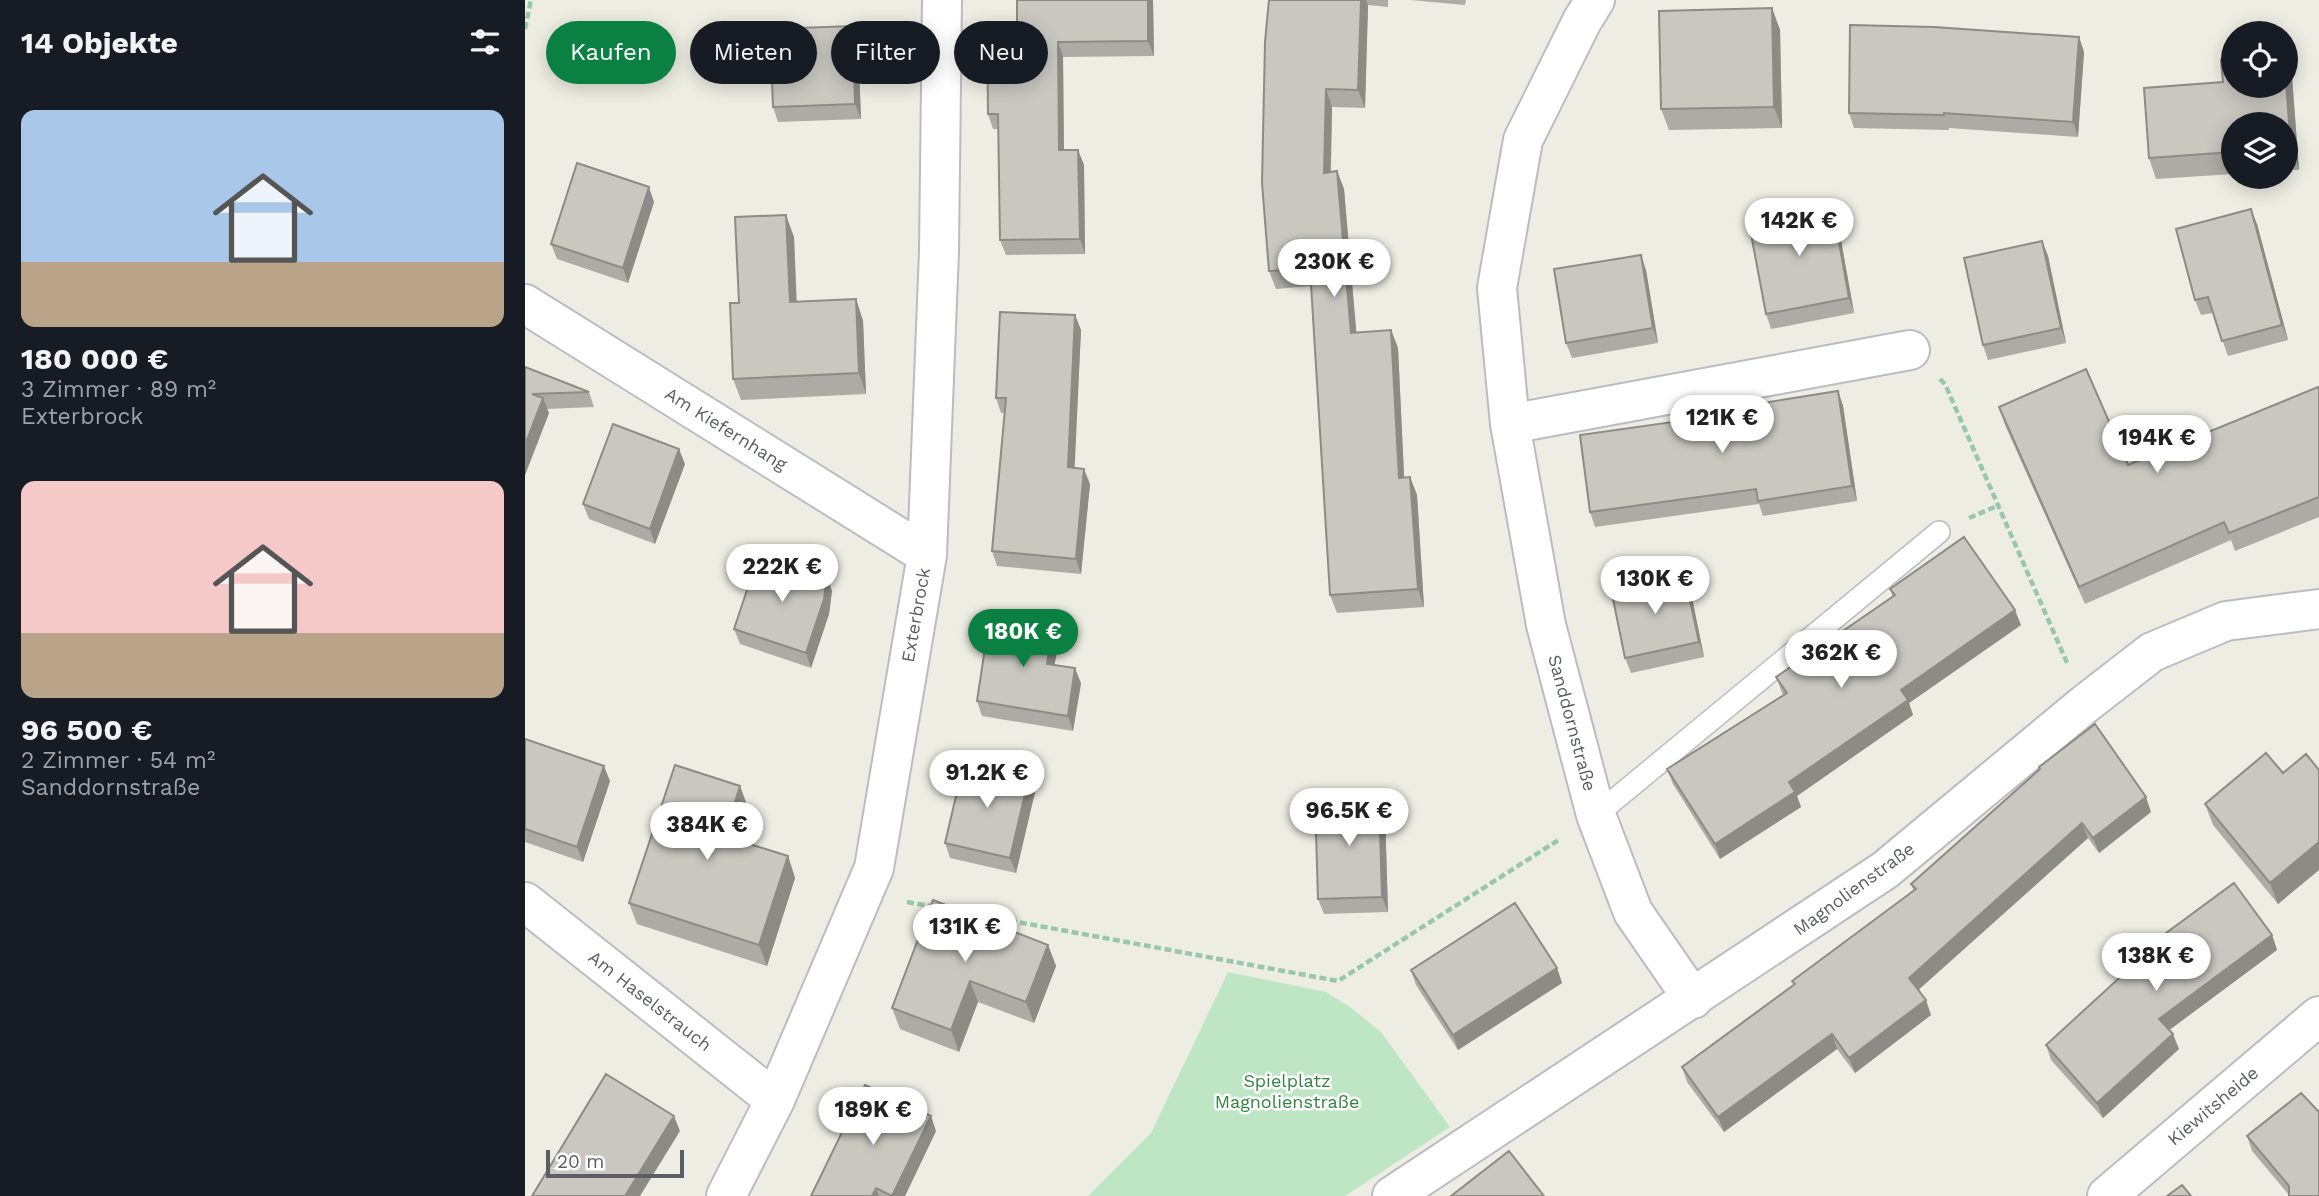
<!DOCTYPE html>
<html lang="de">
<meta charset="utf-8">
<style>
:root{--surface:#171b24;--page:#20242c;--text:#f1f3f6;--muted:#9ea1a6;--accent:#0b8043}
body{margin:0;font-family:"Work Sans",sans-serif;background:var(--page);color:var(--text);height:100vh;display:flex;flex-direction:column;font-size:26px;white-space:nowrap}
*{box-sizing:border-box;margin:0}
p{font-size:23px;color:var(--muted)}
.icon{flex:none;width:38px;height:38px;fill:none;stroke:currentColor;stroke-width:2;stroke-linecap:round;stroke-linejoin:round}
.map{position:relative;flex:1;overflow:hidden}
.details{display:flex;flex-direction:column;background:var(--surface);width:525px}
.details>*{flex:none}
.hud{position:absolute;left:21px;top:21px;width:665px;height:63px;display:flex;gap:14px}
.tools{position:absolute;left:1696px;top:21px;display:grid;gap:14px}
.tools a{display:grid;place-items:center;width:77px;height:77px;border-radius:50%;background:var(--surface);box-shadow:0 4px 18px #0003;font-size:35px}
.scale{position:absolute;left:21px;bottom:18px;width:138px;box-sizing:border-box;padding-left:7px;border:4px solid #5b5e64;border-top:0;font-size:19px;line-height:24px;white-space:nowrap;color:#5b5e64;-webkit-text-stroke:5px #fff;paint-order:stroke}
.price{position:absolute;translate:-50% -60px;padding:0 16px;border-radius:24px;background:#fff;color:#222;font-size:23px;line-height:46px;filter:drop-shadow(0 2px 4px #0008)}
.price::after{content:'';position:absolute;left:50%;top:42px;width:21px;height:16px;margin-left:-10px;background:inherit;clip-path:polygon(0 0,100% 0,50% 100%)}
.price.on{background:var(--accent);color:#fff}
ul{padding:0;list-style:none}
li{display:grid;align-content:center;gap:14px;height:371px;padding:0 21px}
li span{display:grid;place-items:center;height:217px;border-radius:14px;color:#555}
li>.icon{margin-inline-start:auto}
span .icon{width:126px;height:126px;fill:#fffc;stroke-width:1}
li b{font-size:30px}
h2{display:flex;justify-content:space-between;align-items:center;height:84px;padding:0 21px;font-size:30px}
.tag{padding:0 24px;border-radius:32px;background:var(--surface);box-shadow:0 4px 18px #0003;font-size:24px;line-height:63px}
.tag.on{background:var(--accent);color:#fff}
main{display:flex;flex:1;min-height:0}
.map>svg:first-child{display:block}
.green{fill:#bfe6c4}
.lines{fill:none;stroke-linecap:round;stroke-linejoin:round}
.service-casing{stroke:#bbbcc2;stroke-width:24}
.minor-casing{stroke:#bbbcc2;stroke-width:42}
.path{stroke:#98c7ab;stroke-width:4.5;stroke-dasharray:7 3.5;stroke-linecap:butt}
.service{stroke:#fff;stroke-width:21}
.minor{stroke:#fff;stroke-width:38}
.wall{fill:#adaba5}
.shaded-wall{fill:#8d8b86}
.building{fill:#c9c7c0;stroke:#8d8b86;stroke-width:2}
.labels{text-anchor:middle;stroke-width:5;stroke-linejoin:round;paint-order:stroke}
.street-label{font-size:18px;fill:#5b5e64;stroke:#fff}
.park-label{font-size:18px;fill:#338341;stroke:#fff}
</style>
<main>
<section class="details">
<h2>14 Objekte<svg class="icon" aria-label="filters" viewBox="0 0 24 24"><path d="M4 7h16M4 17h16"/><circle cx="9" cy="7" r="2"/><circle cx="15" cy="17" r="2"/></svg></h2>
<ul>
<li><span style="background:linear-gradient(#a9c7e8 70%,#b9a48a 0)"><svg class="icon" aria-label="home" viewBox="0 0 24 24"><path d="M3 11l9-7 9 7M6 9v11h12V9"/></svg></span><div><b>180 000 €</b><p>3 Zimmer · 89 m²</p><p>Exterbrock</p></div></li>
<li><span style="background:linear-gradient(#f6c9c9 70%,#b9a48a 0)"><svg class="icon" aria-label="home" viewBox="0 0 24 24"><path d="M3 11l9-7 9 7M6 9v11h12V9"/></svg></span><div><b>96 500 €</b><p>2 Zimmer · 54 m²</p><p>Sanddornstraße</p></div></li>
</ul>
</section>
<div class="map">
<svg width="1794" height="1196" viewBox="0 0 1794 1196">
<rect width="100%" height="100%" fill="#eeede3"/>
<!-- green -->
<path class="green" d="M703,972l98,20 24,15 31,25 69,95 -105,69h-257l63,-63z"/>
<g class="lines">
<!-- service casing -->
<g class="service-casing">
<path id="service" d="M1071,815l343,-283"/>
</g>
<!-- minor casing -->
<g class="minor-casing">
<path id="minor" d="M1070,0l-13,21 -59,119 -26,148 13,136 36,201 50,190 37,97 60,87
M0,304l402,251
M985,424l400,-74
M0,902l250,198
M201,1196l49,-96 99,-232 53,-313 12,-304 3,-251
M867,1196l493,-326 200,-166 67,-52 74,-31 93,-12
M1582,1196l212,-180"/>
</g>
<!-- path -->
<path class="path" d="M0,29l6,-29
M1415,379l5,5 123,281
M1444,518l28,-12
M382,902l29,5
M433,911l380,70 222,-142"/>
<!-- service -->
<use href="#service" class="service"/>
<!-- minor -->
<use href="#minor" class="minor"/>
</g>
<!-- wall -->
<path class="wall" d="M628,0l1,56 -91,1 1,93h14l6,15 1,89 -79,1 -6,-15 -2,-111h-5l-5,-15 29,-90z
M744,0h119v7l-20,-2 -3,103 -33,-1 -1,65 6,-1 7,18 12,144 35,-3 7,18 6,129h6l7,18 7,112 -87,6 -7,-18 -19,-309 -35,3 -7,-18z
M885,0h56l-1,5z
M1247,8l8,22 2,98 -113,2 -8,-21z
M1554,37l5,15 -6,85 -129,-9v2l-95,-2 -5,-15z
M333,41l3,78 -83,3 -5,-15z
M1767,77l7,93h-14v-46h-52v50l-77,5 -7,-21z
M129,202l-26,81 -71,-24 -6,-15z
M1312,218l17,95 -83,16 -5,-15z
M1732,224l31,116 -60,16 -15,-43 -12,2 -6,-15z
M269,237l3,65 59,-3 7,22 3,73 -125,6 -8,-21 6,-76z
M1517,241l6,15 18,87 -78,17 -5,-15z
M1121,270l12,73 -86,15 -6,-15z
M550,315l6,15 -7,138 16,16 -9,90 -84,-8 -5,-15 13,-138h-4l-5,-15z
M0,367l64,25 5,15 -47,2 2,4 -24,62z
M1794,390v127l-84,34 -4,-11 -146,64 -80,-179 -6,-18 129,58z
M1313,391l5,15 14,95 -94,15 -4,-12 -164,23 -5,-15 154,-100z
M160,464l-30,80 -66,-25 -6,-15z
M1159,573l6,15 14,69 -73,16 -6,-15z
M1365,589l131,36 -112,78 4,12 -116,81 4,11 -81,52 -47,-75 -6,-15 116,-74 -7,-18 117,-80z
M307,591l-3,23 -18,54 -71,-24 -6,-15z
M528,626l6,15 -5,24 27,18 -8,48 -91,-15 -5,-15z
M0,739l85,42 -27,81 -58,-20z
M1514,767l112,45 -52,41 -11,-15 -170,152 13,25 -76,58 -18,-24 -113,83 -37,-50 -5,-15 112,-82 -2,-4 122,-90 -3,-7 129,-115z
M1794,770v100l-41,34 -65,-79 -8,-21 78,-31z
M215,786l8,22 -11,32 51,16 7,22 -28,88 -130,-42 -8,-21z
M510,792l-19,81 -66,-15 -5,-15z
M860,812l3,100 -64,2 -6,-15z
M1747,935l5,15 -108,80 10,19 -76,69 -52,-58 -5,-15 117,-106 -1,-3z
M523,945l8,21 -22,57 -56,-21 -19,50 -59,-23 -8,-21z
M1032,968l5,15 -104,67 -42,-65 -5,-15z
M1794,1112l-30,83 -37,-44 -5,-15z
M411,1131l-31,65h-94z"/>
<!-- shaded-wall -->
<path class="shaded-wall" d="M623,0h5l1,56 -6,-15z
M836,0h5l2,5 -3,103 -7,-18z
M1247,8l8,22 2,98 -8,-21z
M328,26l5,15 3,78 -6,-15z
M1554,37l5,15 -6,85 -5,-15z
M533,42l5,15 1,108 -5,-15z
M1760,59l7,18 7,93 -8,-22z
M801,89l6,18 -2,83 -6,-17z
M553,150l6,15 1,89 -5,-15z
M812,171l7,18 14,162 -7,-18z
M124,187l5,15 -26,81 -5,-15z
M1307,203l5,15 17,95 -5,-15z
M1726,209l6,15 31,116 -6,-15z
M261,215l8,22 3,87 -7,-22z
M1517,241l6,15 18,87 -5,-15z
M1116,255l5,15 12,73 -5,-15z
M331,299l7,22 3,73 -7,-21z
M550,315l6,15 -7,152 -6,-15z
M866,330l7,18 7,147 -6,-17z
M1313,391l5,15 14,95 -5,-15z
M18,398l6,15 -24,62v-30z
M154,449l6,15 -30,80 -5,-15z
M559,469l6,15 -9,90 -5,-15z
M885,477l7,18 7,112 -6,-18z
M1159,573l6,15 14,69 -5,-15z
M302,576l5,15 -3,23 -18,54 -5,-15z
M1490,610l6,15 -112,78 4,12 -116,81 4,11 -81,52 -5,-15 186,-154z
M528,626l6,15 -7,38 -5,-15z
M550,668l6,15 -8,48 -5,-15z
M79,766l6,15 -27,81 -6,-15z
M504,777l6,15 -19,81 -6,-15z
M215,786l8,22 -16,49 -8,-21z
M854,797l6,15 3,100 -6,-15z
M1621,797l5,15 -52,41 -6,-15z
M1557,823l6,15 -173,155 -6,-15z
M1794,842v28l-41,34 -8,-21z
M263,856l7,22 -28,88 -8,-21z
M1747,935l5,15 -113,84 -5,-15z
M523,945l8,21 -22,57 -8,-21z
M1032,968l5,15 -104,67 -5,-15z
M445,981l8,21 -19,50 -8,-22z
M1401,1000l5,15 -76,58 -6,-15z
M1307,1034l5,15 -113,83 -6,-15z
M1648,1034l6,15 -76,69 -6,-15z
M149,1116l6,15 -40,65h-15z
M406,1116l5,15 -31,65h-13z
M351,1188l3,8h-7z"/>
<!-- building -->
<path class="building" d="M492,0h131v41l-90,1 1,108h19l2,89 -80,1 -2,-126h-10l-1,-90h30z
M744,0h92l-3,90 -32,-1 -2,84 13,-2 14,162 40,-3 8,148 11,-1 8,112 -88,6 -20,-327 -41,3 -7,-88 3,-141z
M1247,8l2,99 -113,2 -2,-98z
M1325,25l84,2 145,10 -6,85 -129,-9v2l-95,-2z
M328,26l2,78 -82,3 -3,-78z
M1708,59v27h52v-15l6,77 -6,1v-25h-52v28l-84,6 -5,-70 79,-6 -2,-22z
M52,163l72,24 -26,81 -72,-24z
M1307,203l17,95 -83,16 -18,-96z
M1726,209l31,116 -60,16 -14,-44 -13,3 -19,-71z
M261,215l4,87 66,-3 3,74 -126,6 -3,-76h9l-4,-86z
M1517,241l19,87 -78,17 -19,-87z
M1116,255l12,73 -87,15 -12,-74z
M475,312l75,3 -7,152 16,2 -8,90 -84,-8 14,-153h-10z
M0,367l64,25 -57,2 11,4 -18,47z
M1561,369l42,96 190,-78 1,3v107l-90,36 -5,-11 -145,65 -80,-180z
M1313,391l14,95 -94,15 -2,-12 -166,23 -10,-77 164,-23 -1,-6z
M88,424l66,25 -29,80 -67,-25z
M1439,537l51,73 -114,80 7,10 -119,82 6,10 -80,52 -48,-75 120,-76 -11,-16 119,-82 -5,-6z
M234,554l68,22 -3,23 -18,54 -72,-24z
M1159,573l15,69 -74,16 -14,-69z
M465,615l63,11 -6,38 28,4 -7,48 -91,-15z
M1570,724l51,73 -53,41 -11,-15 -173,155 17,22 -77,58 -17,-24 -114,83 -36,-50 113,-83 -3,-3 124,-92 -5,-5 129,-115 -1,-2z
M0,739l79,27 -27,81 -52,-18z
M1741,753l17,20 23,-19 13,16v72l-49,41 -65,-79z
M439,762l65,15 -19,81 -65,-15z
M150,765l65,21 -16,50 64,20 -29,89 -130,-42z
M854,797l3,100 -64,2 -3,-100z
M1709,883l38,52 -113,84 14,15 -76,69 -51,-58 117,-107 -1,-2z
M408,900l115,45 -22,57 -56,-21 -19,49 -59,-22z
M990,903l42,65 -104,67 -42,-65z
M81,1074l68,42 -49,80h-93z
M340,1085l66,31 -39,80 -16,-8 -4,8h-61z
M1776,1093l18,19v84h-30v-10l-42,-50z
M984,1151l35,45h-93z
M1657,1185l9,11h-24z"/>
<g class="labels">
<!-- street labels -->
<g class="street-label">
<text transform="translate(201 429) rotate(32)" y="6">Am Kiefernhang</text>
<text transform="translate(391 615) rotate(-80)" y="6">Exterbrock</text>
<text transform="translate(1047 723) rotate(75)" y="6">Sanddornstraße</text>
<text transform="translate(1329 889) rotate(-36)" y="6">Magnolienstraße</text>
<text transform="translate(125 1001) rotate(38)" y="6">Am Haselstrauch</text>
<text transform="translate(1688 1106) rotate(-40)" y="6">Kiewitsheide</text>
</g>
<!-- park labels -->
<g class="park-label">
<text x="762" y="1087">Spielplatz<tspan x="762" dy="21">Magnolienstraße</tspan></text>
</g>
</g>
</svg>
<div class="tools">
<a><svg class="icon" aria-label="locate" viewBox="0 0 24 24"><circle cx="12" cy="12" r="6"/><path d="M12 2v4M12 18v4M2 12h4M18 12h4"/></svg></a>
<a><svg class="icon" aria-label="layers" viewBox="0 0 24 24"><path d="M12 4l9 5-9 5-9-5zM3 14l9 5 9-5"/></svg></a>
</div>
<div class="scale">20 m</div>
<b class="price" style="left:1274px;top:258px">142K €</b>
<b class="price" style="left:809px;top:299px">230K €</b>
<b class="price" style="left:1197px;top:455px">121K €</b>
<b class="price" style="left:1632px;top:475px">194K €</b>
<b class="price" style="left:257px;top:604px">222K €</b>
<b class="price" style="left:1130px;top:616px">130K €</b>
<b class="price on" style="left:498px;top:669px">180K €</b>
<b class="price" style="left:1316px;top:690px">362K €</b>
<b class="price" style="left:462px;top:810px">91.2K €</b>
<b class="price" style="left:824px;top:848px">96.5K €</b>
<b class="price" style="left:182px;top:862px">384K €</b>
<b class="price" style="left:440px;top:964px">131K €</b>
<b class="price" style="left:1631px;top:993px">138K €</b>
<b class="price" style="left:348px;top:1147px">189K €</b>
<div class="hud">
<a class="tag on">Kaufen</a>
<a class="tag">Mieten</a>
<a class="tag">Filter</a>
<a class="tag">Neu</a>
</div>
</div>
</main>
